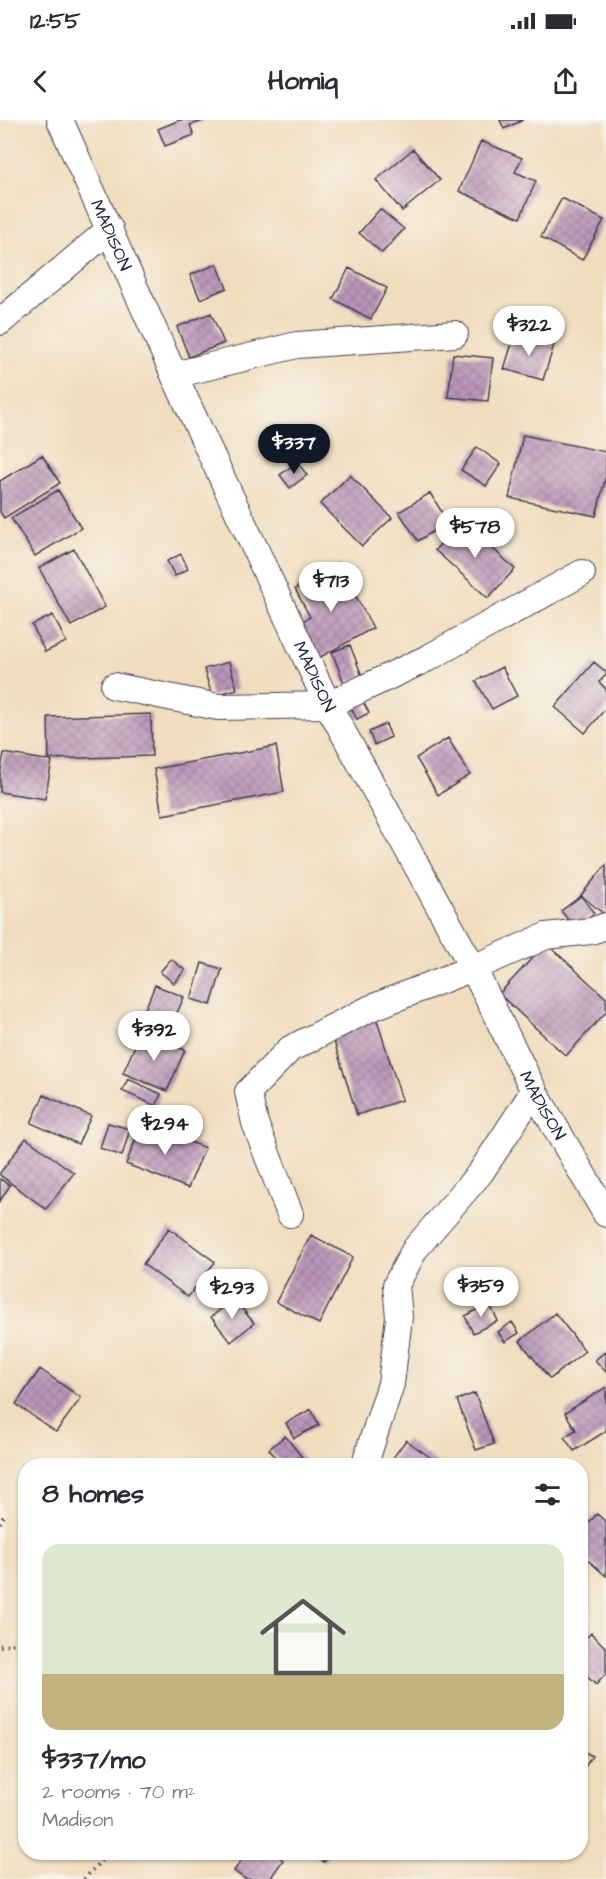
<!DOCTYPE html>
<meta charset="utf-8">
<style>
:root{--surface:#fff;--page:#f7f7f7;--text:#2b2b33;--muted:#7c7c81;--accent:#111827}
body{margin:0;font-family:"Architects Daughter",sans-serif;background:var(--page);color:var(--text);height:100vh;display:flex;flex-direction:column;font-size:22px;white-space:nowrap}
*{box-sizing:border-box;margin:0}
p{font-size:20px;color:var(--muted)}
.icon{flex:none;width:33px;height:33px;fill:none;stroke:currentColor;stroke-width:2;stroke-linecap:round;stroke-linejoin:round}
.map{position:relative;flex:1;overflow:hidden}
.panel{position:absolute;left:18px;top:1338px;width:570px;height:402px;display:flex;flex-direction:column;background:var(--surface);border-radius:24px;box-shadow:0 2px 4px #0004}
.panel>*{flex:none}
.price{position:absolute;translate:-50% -51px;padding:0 14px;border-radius:21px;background:#fff;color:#222;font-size:20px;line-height:39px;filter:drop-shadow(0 2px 3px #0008)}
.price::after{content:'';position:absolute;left:50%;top:36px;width:18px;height:14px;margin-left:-9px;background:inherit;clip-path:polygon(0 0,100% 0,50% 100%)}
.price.active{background:var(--accent);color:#fff}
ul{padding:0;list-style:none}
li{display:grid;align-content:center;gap:12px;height:318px;padding:0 24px}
li span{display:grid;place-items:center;height:186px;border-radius:18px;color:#555}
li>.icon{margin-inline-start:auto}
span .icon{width:108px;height:108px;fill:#fffc;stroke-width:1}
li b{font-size:26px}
h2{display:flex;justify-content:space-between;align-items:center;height:72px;padding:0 24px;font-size:26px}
.status{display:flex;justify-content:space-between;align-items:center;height:42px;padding:0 30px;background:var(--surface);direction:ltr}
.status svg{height:16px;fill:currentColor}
header{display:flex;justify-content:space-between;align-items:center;height:78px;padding:0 24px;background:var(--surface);font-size:27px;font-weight:700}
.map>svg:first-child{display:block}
.building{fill:url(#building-cross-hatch)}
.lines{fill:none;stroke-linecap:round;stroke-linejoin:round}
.minor-casing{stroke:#413e4f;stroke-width:28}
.path{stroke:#413e4f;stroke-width:4;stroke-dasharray:1.5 4.5;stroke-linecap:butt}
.minor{stroke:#fff;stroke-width:26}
.labels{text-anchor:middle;stroke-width:4.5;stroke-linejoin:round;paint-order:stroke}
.street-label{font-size:18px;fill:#22223b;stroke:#f7f3e8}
</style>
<div class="status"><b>12:55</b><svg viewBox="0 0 49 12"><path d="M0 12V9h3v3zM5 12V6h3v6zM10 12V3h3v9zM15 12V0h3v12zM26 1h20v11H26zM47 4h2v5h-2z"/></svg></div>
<header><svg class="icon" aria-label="back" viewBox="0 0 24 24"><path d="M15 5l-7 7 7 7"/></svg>Homiq<svg class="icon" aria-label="share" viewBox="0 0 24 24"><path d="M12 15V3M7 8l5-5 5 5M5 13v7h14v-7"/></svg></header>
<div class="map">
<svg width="606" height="1759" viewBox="0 0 606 1759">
<defs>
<pattern id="building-cross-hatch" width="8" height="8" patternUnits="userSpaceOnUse" patternTransform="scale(1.5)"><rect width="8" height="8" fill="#bc97b9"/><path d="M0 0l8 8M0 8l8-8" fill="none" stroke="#987b98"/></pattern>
</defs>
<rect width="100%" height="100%" fill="#f7f3e8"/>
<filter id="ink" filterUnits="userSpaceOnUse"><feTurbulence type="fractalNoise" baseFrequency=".0167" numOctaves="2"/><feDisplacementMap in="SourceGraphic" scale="12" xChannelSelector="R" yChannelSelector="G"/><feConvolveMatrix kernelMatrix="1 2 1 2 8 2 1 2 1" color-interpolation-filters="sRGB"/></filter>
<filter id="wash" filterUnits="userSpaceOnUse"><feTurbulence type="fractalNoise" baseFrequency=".008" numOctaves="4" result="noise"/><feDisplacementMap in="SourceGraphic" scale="24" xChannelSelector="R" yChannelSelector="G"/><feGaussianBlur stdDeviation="1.35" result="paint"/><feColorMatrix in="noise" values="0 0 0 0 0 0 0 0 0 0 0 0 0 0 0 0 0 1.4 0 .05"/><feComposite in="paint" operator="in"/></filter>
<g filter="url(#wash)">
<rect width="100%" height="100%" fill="#f0ddbe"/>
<g id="blocks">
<!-- building -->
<path class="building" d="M180,0l24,1 -14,4 4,10 -29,11 -7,-17z
M500,0h23l-19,9z
M481,21l41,17 -7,14 21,9 -16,37 -61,-27z
M413,29l27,31 -38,31 -26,-31z
M562,78l42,22 -22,40 -41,-23z
M380,89l24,20 -22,24 -23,-20z
M217,144l10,24 -27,11 -10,-24z
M349,148l38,20 -16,31 -38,-20z
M211,193l13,30 -35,14 -12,-30z
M515,214l39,11 -11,35 -39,-11z
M453,234l40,4 -5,43 -40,-4z
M523,315l83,17v24l-10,40 -87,-18z
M477,327l24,17 -15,22 -25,-16z
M42,335l18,28 -56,35 -4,-6v-31z
M297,342l10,13 -17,13 -10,-13z
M350,355l42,43 -30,28 -42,-42z
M58,370l23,38 -46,28 -24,-38z
M430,373l18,29 -30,19 -19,-29z
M462,400l53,49 -27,29 -53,-48z
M74,429l31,58 -34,19 -32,-58z
M181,434l7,15 -13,7 -8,-15z
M339,445l34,63 -56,31 -20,-35 13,-7 -15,-28z
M53,495l13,27 -21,10 -13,-27z
M350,525l12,31 -18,7 -12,-31z
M229,542l8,27 -25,7 -8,-27z
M594,542l12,10v3l-7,7 7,7v19l-21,25 -30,-26z
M502,547l15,29 -25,13 -16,-28z
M359,574l10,19 -12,6 -10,-19z
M151,594l1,42 -103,3 -1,-42z
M386,604l5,13 -17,8 -5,-13z
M448,618l22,37 -32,20 -22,-37z
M276,626l8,46 -122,23 -8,-46z
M4,633l48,8 -7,38 -45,-7v-17z
M606,745v51l-25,-21z
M581,776l13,17 -19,15 -14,-17z
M546,823l60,55v14l-40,44 -67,-62z
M171,839l14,11 -11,13 -14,-11z
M202,843l20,6 -11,36 -20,-6z
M155,865l29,12 -12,27 -28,-12z
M376,897l26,83 -45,15 -26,-83z
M141,912l44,18 -18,41 -44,-18z
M128,959l33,15 -5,12 -34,-15z
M44,975l47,21 -13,28 -47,-21z
M108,1003l22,6 -8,27 -22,-8z
M142,1003l63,25 -17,40 -62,-24z
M26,1018l48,35 -28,36 -46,-34v-2z
M0,1059l10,6 -10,16z
M169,1108l46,34 -27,35 -45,-33z
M311,1115l42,22 -34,67 -43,-22z
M234,1179l20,24 -23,19 -20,-25z
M489,1183l9,18 -25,12 -8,-17z
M555,1193l30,38 -35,28 -30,-38z
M512,1202l7,11 -14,9 -7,-10z
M606,1231v21l-11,-12z
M40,1249l41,29 -25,34 -40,-28z
M606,1267v44l-32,20 -10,-14 12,-7 -11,-17z
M475,1273l19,51 -18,6 -19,-50z
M311,1289l8,16 -25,13 -8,-15z
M285,1316l20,25 -5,5h-18l-13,-17z
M406,1320l32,23 -2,3h-49z
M597,1394l9,8v54l-26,-23v-21z
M591,1513l15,15v26l-10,11 -16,-15v-26z
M580,1629l12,7 -12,19z
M247,1732h25l11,8 -13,19h-25l-11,-8z
M310,1732h20l-6,10z"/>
</g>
</g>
<g filter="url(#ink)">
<use href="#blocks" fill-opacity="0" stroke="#413e4f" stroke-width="1.5"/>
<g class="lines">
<!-- minor casing -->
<g class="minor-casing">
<g id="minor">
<path id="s1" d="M60,0l114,255 154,330 145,263 61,123 72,123"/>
<path d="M0,202l110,-93"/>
<path d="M174,255l123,-30 158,-11"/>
<path d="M114,566l104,21 110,-2 100,-47 154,-85"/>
<path d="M290,1094l-35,-91 -7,-31 42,-43 81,-41 102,-40 73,-32 45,-5 15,-5"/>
<path d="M364,1346l27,-82 8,-67 -3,-32 19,-36 66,-77 53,-81"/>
</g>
</g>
<!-- path -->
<path class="path" d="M0,1403l5,-9
M0,1526l26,-5
M84,1759l25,-27"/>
<!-- minor -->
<use href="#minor" class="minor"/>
</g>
</g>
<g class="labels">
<!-- street labels -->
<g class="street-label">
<text dy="6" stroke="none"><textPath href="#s1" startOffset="126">MADISON</textPath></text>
<text dy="6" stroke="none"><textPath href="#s1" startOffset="612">MADISON</textPath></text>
<text dy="6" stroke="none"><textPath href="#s1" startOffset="1098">MADISON</textPath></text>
</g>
</g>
</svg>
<b class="price" style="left:529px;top:237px">$322</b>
<b class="price active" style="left:294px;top:355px">$337</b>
<b class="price" style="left:475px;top:439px">$578</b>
<b class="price" style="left:331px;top:493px">$713</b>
<b class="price" style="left:154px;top:942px">$392</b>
<b class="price" style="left:165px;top:1036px">$294</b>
<b class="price" style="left:481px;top:1198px">$359</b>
<b class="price" style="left:232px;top:1200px">$293</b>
<section class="panel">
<h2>8 homes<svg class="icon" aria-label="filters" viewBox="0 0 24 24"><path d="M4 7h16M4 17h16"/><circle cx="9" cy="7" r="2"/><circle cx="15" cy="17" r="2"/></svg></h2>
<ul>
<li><span style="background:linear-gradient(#dfe7d0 70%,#c2b280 0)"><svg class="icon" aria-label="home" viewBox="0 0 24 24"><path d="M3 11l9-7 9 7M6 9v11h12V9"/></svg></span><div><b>$337/mo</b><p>2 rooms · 70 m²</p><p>Madison</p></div></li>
</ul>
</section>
</div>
